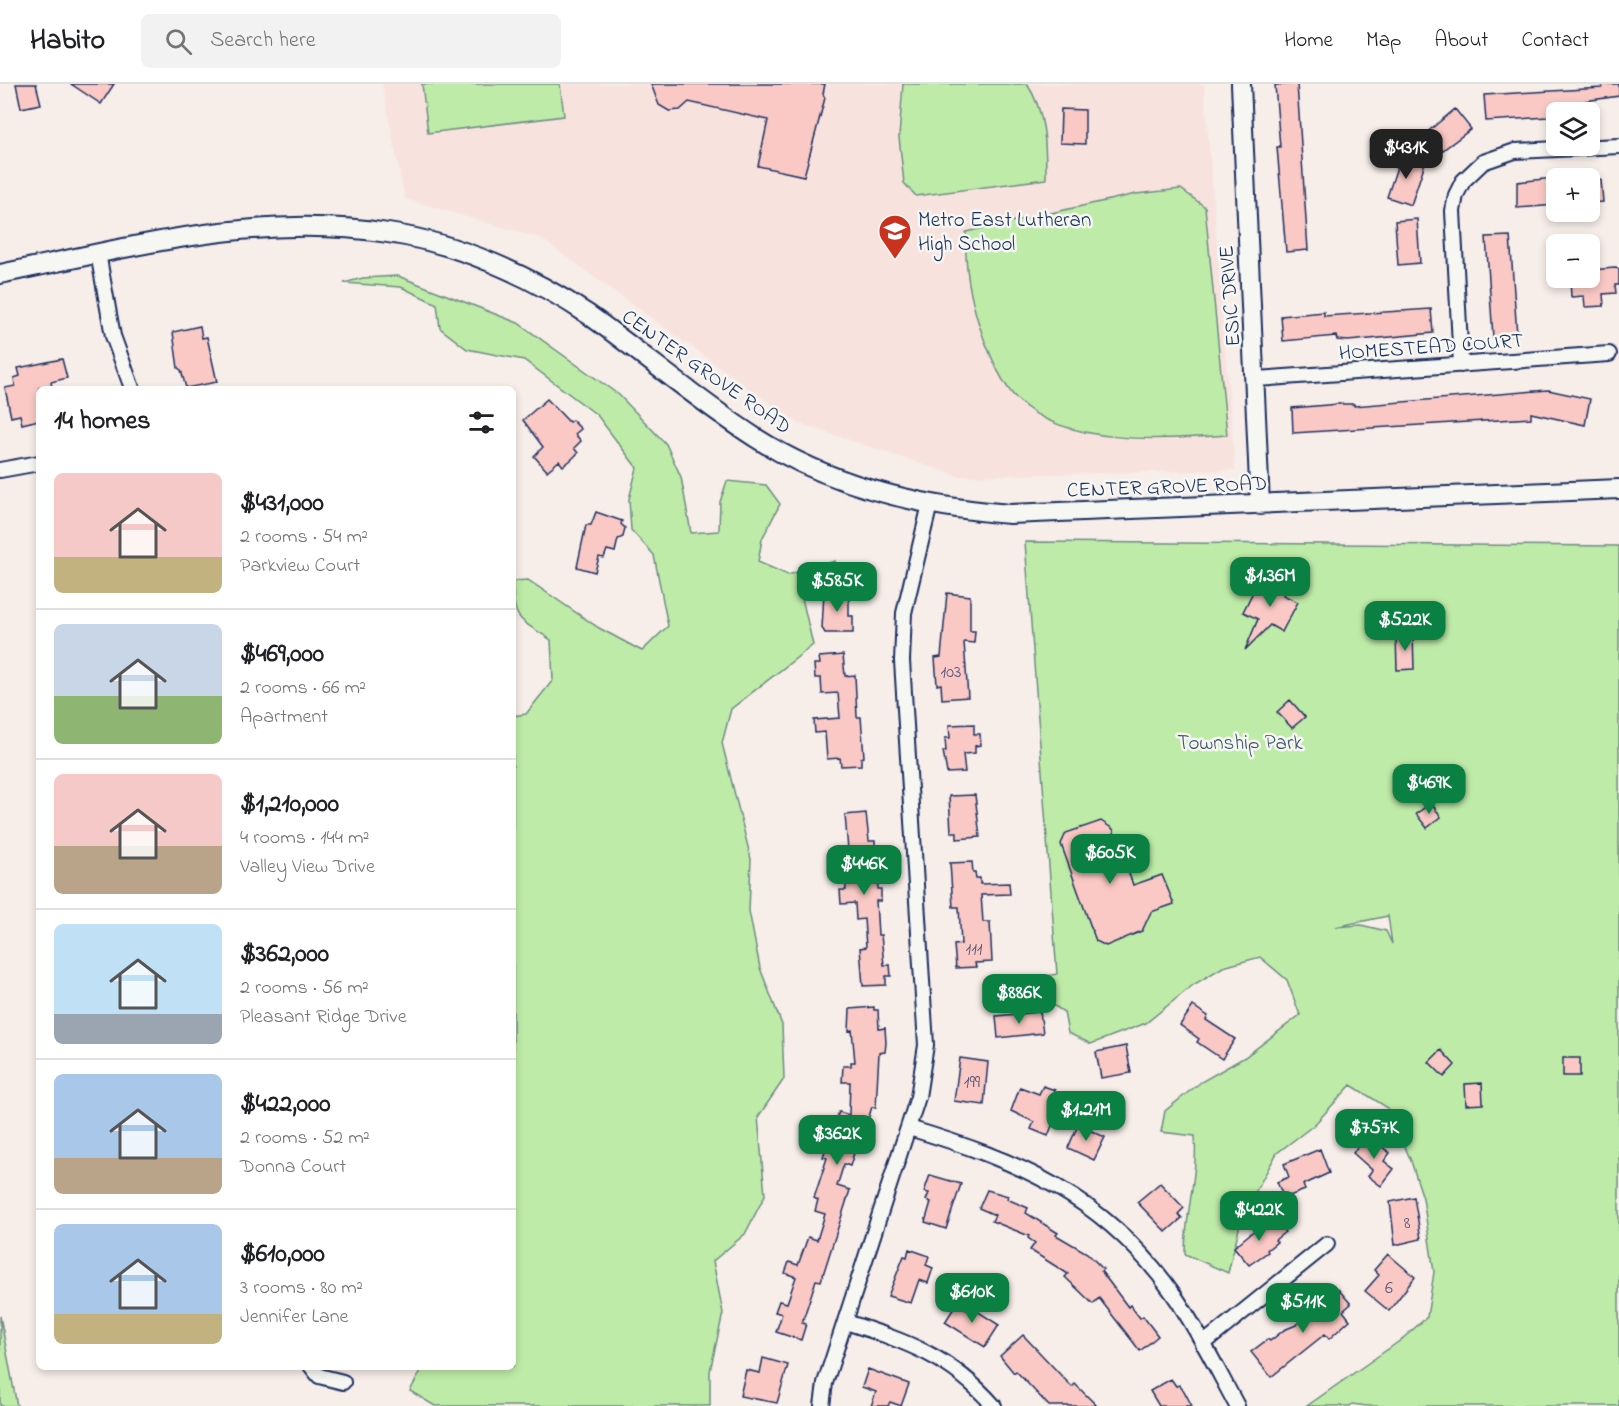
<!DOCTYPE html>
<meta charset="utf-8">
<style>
:root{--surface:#fff;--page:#f2f2f2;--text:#202124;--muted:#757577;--line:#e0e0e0;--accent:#0b8043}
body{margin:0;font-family:"Indie Flower",sans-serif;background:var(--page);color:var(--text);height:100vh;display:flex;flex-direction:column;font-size:22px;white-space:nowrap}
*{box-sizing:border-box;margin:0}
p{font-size:20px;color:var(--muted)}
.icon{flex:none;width:33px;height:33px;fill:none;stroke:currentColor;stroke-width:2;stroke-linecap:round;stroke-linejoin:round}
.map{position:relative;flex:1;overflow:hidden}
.details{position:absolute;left:36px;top:302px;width:480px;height:984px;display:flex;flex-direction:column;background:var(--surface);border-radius:9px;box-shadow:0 3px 9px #0003}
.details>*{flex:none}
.buttons{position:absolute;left:1546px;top:18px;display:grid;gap:12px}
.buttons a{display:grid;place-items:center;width:54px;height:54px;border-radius:9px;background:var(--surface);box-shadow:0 3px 9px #0003;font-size:30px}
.price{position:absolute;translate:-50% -51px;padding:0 14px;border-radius:12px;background:var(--accent);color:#fff;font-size:20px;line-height:39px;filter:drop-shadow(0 2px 3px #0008)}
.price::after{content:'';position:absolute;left:50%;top:36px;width:18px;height:14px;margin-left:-9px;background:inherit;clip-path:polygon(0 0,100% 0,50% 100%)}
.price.on{background:#222;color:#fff}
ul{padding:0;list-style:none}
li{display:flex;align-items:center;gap:18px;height:150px;padding:0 18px}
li+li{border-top:2px solid var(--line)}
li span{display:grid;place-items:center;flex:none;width:168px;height:120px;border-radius:9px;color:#555}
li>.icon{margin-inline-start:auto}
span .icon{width:72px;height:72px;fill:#fffc;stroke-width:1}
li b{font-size:26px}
h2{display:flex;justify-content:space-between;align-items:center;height:72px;padding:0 18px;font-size:26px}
header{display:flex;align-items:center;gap:36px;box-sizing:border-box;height:84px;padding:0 30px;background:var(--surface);border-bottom:2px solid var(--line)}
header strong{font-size:28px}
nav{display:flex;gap:33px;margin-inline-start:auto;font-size:21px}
.search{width:420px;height:54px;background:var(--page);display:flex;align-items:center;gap:15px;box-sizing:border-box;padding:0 21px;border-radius:9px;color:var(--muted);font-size:22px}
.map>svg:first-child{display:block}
.built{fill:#f8e2de}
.green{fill:#bfeba8;stroke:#6d8d83;stroke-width:1.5;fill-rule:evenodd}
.building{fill:#fac9c5;stroke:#1b2f5e;stroke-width:1.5}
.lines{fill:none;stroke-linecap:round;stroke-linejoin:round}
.minor-casing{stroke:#1b2f5e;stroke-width:18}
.tertiary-casing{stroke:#1b2f5e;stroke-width:22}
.minor{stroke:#f6f6f2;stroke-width:14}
.tertiary{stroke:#f6f6f2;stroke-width:18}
.labels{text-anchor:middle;stroke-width:5;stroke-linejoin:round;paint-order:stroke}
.number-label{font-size:18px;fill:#535678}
.poi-label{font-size:21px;fill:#1b2f5e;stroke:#f6f6f2;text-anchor:start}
.street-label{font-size:21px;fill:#1b2f5e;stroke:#f6f6f2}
.park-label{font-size:21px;fill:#3c556d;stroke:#f6f6f2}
</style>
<header>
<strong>Habito</strong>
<div class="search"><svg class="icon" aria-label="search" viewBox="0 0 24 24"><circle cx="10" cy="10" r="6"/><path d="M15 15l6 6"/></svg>Search here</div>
<nav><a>Home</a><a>Map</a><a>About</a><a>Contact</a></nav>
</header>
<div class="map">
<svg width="1619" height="1322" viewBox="0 0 1619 1322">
<rect width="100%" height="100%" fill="#f7ede9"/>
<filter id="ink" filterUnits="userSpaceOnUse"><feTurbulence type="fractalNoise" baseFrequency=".0167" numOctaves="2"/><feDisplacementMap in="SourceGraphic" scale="12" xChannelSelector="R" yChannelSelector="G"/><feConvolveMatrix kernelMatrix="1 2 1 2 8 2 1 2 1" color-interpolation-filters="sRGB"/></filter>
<g filter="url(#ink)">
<!-- built -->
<path class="built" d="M382,0h822l31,386 -277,6 -160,-53 -258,-185 -135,-39z"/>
<!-- green -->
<path class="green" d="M422,0h138l4,32 -136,17z
M903,0h124c19,28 19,62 19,95l-130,17 -12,-13 -5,-46z
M1181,105l24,18 22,228c-60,5 -163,12 -210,-36 -15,-15 -25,-40 -33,-60 -13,-35 -20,-69 -18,-107l170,-38z
M398,192l120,47 101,72 47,49 15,33 10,56 28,-2 1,-29 7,-21 39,4 14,19 -18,35 -4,23 30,13 47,-14 2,21 -35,16 11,47 -82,64 -9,34 29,116 -2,52 11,57 22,57 2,54 -26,38 7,78 -20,39 -32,27 10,52 -13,58v35h-275l-25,-15 13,-24 90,-1v-650l13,-2 27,-34 -2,-40c-32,-22 -38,-17 -38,-59l15,-1 71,48 43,23 26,-25 -14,-71 -23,-25 -2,-31 8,-31 -40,-53 -73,-55 -57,-11 -27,-21 -3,-24 -36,-17 -57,-4 19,-5z
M1025,458l594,4v860h-252l-15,-2 -2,2h-43l94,-66 26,-23 7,-45 -11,-74 -12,-37 -23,-53 -37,-23 -37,40 -37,28 -35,63 -14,57 -43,-19c0,-41 13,-76 10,-118l-34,-4 4,-21 36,-29 44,-25 55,-42 -13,-35 -27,-23 -37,10 -30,18 -47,38 -55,21 -23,-11 -4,-21 -27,-17 -4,-16 24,-5zM1388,832l4,28 -6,-13 -25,-6 -26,2z
M0,1232l17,90h-17z"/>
<!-- building -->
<path class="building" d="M16,0h20l5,20 -20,4z
M71,0h43l-13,20z
M651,0h174l-2,10 2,4 -21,78 -46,-10 10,-46 -79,-18 -9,8 -11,1 -10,-6z
M1297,0l11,166 -22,2 -9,-105h3l-5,-62z
M1602,0h17v12l-34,5 1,11h-29l-9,5 -62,4 -2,-26 118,-7z
M1061,25l24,1v34l-25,-1z
M1455,25l16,20 -36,27 -15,-18z
M1401,71l24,8 -14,42 -24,-8z
M1544,95h13v26l-40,3v-26z
M1590,95l11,1 2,22 -13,1z
M1417,135l3,44 -22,2 -3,-44z
M1510,152l7,99 -24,2 -7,-100z
M1615,184l4,1v16h-4l1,8 -13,1 1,12 -19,1 -1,-11 -13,1 -1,-19h20v-8z
M1431,225l2,24 -85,8 -11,-1 -1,-4 -53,5 -2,-25 43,-4v4z
M200,242l2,12 5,-1 10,45 -31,6 -5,-18 -3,-2 -5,-36z
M62,275l5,19 -16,4 1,6h-13v32l-17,4 -2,-9 -9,2 -6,-29 10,-2 -1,-8 6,-2 -2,-8z
M1548,306l42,9 -5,26 -54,-12v5l-238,15 -1,-25 47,-4h15v2z
M547,315l22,23 3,-2 9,9 -6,5 6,7 -7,7 4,5 -7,7 -8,6 -4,-5 -12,10 -13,-15 9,-9 -20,-27z
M596,428l26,9 -1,3 4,4 -2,9 -5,2 -3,13 -8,-2 -3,8 -5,-1 -4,15 -18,-5 9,-42h5z
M1289,484l-6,27 15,7 -13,24 -3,6 -12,-7 -25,25 13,-31 -15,-7 15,-30 14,7z
M824,508h25v24h4v17h-28l-3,-5z
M947,509l23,3v35h5l-1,12 -10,-1 4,55 -26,2 -1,-15 -4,1 -2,-27 6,-1z
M1413,550l1,35 -17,1 -1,-35z
M843,571l2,21 10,-1 2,42h4l3,40 -3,1v7l-20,1 -1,-8 -13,1 -2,-27 -10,1 -1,-13 26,-2 -2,-25 -16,1 -1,-16h-6l-1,-14h6l-1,-7z
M1290,616l15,17 -13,11 -15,-16z
M974,640v10h6l1,11 -6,1v7l-12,1 2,18 -18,1 -4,-22h3l-1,-13h5l-1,-13z
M975,711l5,42 -23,2v-7h-6l-2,-36z
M1431,719l10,14 -14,11 -11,-14z
M866,729l3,28h6l3,48h3v12h-5l2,34h3l3,30h6l1,11h-5v9l-23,1 -3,-38 6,-1 -2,-28 -8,1 -1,-17 -14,1 -1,-14h6l-1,-28h-4l-1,-11 8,-1 -3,-35z
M1101,737l12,8 20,56 29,-10 12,29 -23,8 -9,19 -36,15 -10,-5 -35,-97 5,-11z
M972,778l1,10h2l1,6h4v6l29,-1 1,11 -29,1 2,27h7l2,40 -17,1 1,4 -20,1 -2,-23 7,-1 -2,-37h-6l-3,-44z
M1193,922l15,10 -2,4 29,19 -13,20 -25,-17 2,-3 -19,-14z
M874,923v3h4l1,19 6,-1 1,15 -1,9 -6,1 -3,54h-4l-11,34 -3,-1 -8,26 -6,-2 -7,22 13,4 -29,91 -5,-1 -14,43 4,1 -5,16 -25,-8 6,-18 -7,-2 4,-11 8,2 9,-26 -11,-4 4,-11 9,3 10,-28 9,3 8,-26 -10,-3 3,-11 -4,-2 13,-40 -4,-1 9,-28 7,-17 10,3 1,-33h-8l1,-16h8v-4h4l-3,-32 -3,1 1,-22z
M1040,928l3,21 -45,5 -2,-22z
M1126,962l5,27 -30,5 -5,-26z
M1441,966l14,15 -11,12 -15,-15z
M960,974l28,4 -4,43 -30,-4z
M1563,974h17v18h-17z
M1482,999l1,21 -17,1 -1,-21z
M1043,1002l12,4 -4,9 10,4 -13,33 -17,-7 3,-7 -23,-11 9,-24 19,7z
M1078,1041l27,12 -11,23 -26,-12z
M1366,1051l24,18 -6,8 10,8 -13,17 -13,-10 4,-6 -19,-17z
M1320,1065l9,24 -26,12 2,5 -21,8 -7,-16 12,-5 -5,-13z
M930,1091l31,9 -15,45 -21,-7 6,-20 -5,-2 3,-7 -5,-1z
M1160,1099l24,25 -6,6 4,4 -16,14 -29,-30z
M987,1106l21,6 -1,3 21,9 -2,5 32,20 -2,2 31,18 16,16 -2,2 27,36 2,-2 10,13 3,-2 15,20 -18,15 -41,-53 -6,6 -28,-27 3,-3 -38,-24 5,-7 -7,-5 1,-2 -37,-15 3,-6 -16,-7z
M1414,1113l7,42 -26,6 -5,-43z
M1273,1134l12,14 -10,8 2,2 -10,8 1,2 -19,13 -15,-18 28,-23 2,3z
M909,1165l20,7 -3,9 7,3 -5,15 -9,-3 -8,23 -23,-7 16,-40 3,1z
M1388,1170l27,23 -26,34 -24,-20 14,-16 -5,-5z
M1338,1205l13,15 -8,7 7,9 -21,19 -4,-5 -54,43 -20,-25 17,-13 2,2 14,-11 12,-5z
M957,1219l15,10 2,-4 25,16 -14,22 -40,-25z
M1023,1251l49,52 3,-3 22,22h-48l-33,-35 -2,2 -14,-17z
M763,1274l25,7 -11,38 -37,-7 6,-26 14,3z
M868,1285l41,15 -8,22 -11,-4 -2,4h-17l5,-14 -14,-5z
M1171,1295l5,7 3,-1 5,6 8,15h-33l-9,-15z"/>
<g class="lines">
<!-- minor casing -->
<g class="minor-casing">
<path id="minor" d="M98,169l15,83 19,52
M1461,281l-8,-154 3,-16 7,-14 20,-19 32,-11 104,-5
M1257,295l352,-25
M0,386l39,-7
M909,1044c110,33 197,69 265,167 24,35 43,74 63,111
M846,1238c61,20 104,34 148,84
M1203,1260l124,-100
M311,1282l8,10 24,6
M822,1322l3,-23 93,-286 8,-52 -24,-384 2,-48 26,-109"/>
</g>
<!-- tertiary casing -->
<g class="tertiary-casing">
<path id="tertiary" d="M1241,0l19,421
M0,190c128,-26 256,-62 388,-41 70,10 143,43 201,82 56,40 109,86 167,123 75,48 166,69 254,76l609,-25"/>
</g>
<!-- minor -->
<use href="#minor" class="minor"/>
<!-- tertiary -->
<use href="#tertiary" class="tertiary"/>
</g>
</g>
<!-- icons -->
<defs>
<g id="school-pin" transform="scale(1.725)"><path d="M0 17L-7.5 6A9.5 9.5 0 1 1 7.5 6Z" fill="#c8321e" stroke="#f6f6f2"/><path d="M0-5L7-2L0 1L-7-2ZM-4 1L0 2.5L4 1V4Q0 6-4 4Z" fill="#fff"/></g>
</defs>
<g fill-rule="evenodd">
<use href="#school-pin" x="895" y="147"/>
</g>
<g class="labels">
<!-- number labels -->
<g class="number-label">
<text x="951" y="593">103</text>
<text x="974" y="870">111</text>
<text x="972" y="1003">199</text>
<text x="1407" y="1144">8</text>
<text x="1389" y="1209">6</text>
</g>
<!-- poi labels -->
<g class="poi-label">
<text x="918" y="142">Metro East Lutheran<tspan x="918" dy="24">High School</tspan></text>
</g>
<!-- street labels -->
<g class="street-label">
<text transform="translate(1229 212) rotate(-94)" y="7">ESIC DRIVE</text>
<text transform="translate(1431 262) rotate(-4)" y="7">HOMESTEAD COURT</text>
<text transform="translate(707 287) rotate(35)" y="7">CENTER GROVE ROAD</text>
<text transform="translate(1167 402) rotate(-2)" y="7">CENTER GROVE ROAD</text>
</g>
<!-- park labels -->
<g class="park-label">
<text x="1240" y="665">Township Park</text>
</g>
</g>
</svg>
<div class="buttons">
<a><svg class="icon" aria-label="layers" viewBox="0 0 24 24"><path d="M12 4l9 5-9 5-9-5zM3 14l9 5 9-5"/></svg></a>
<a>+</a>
<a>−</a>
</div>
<b class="price on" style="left:1406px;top:96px">$431K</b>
<b class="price" style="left:1270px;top:524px">$1.36M</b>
<b class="price" style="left:837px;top:529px">$585K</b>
<b class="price" style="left:1405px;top:568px">$522K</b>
<b class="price" style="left:1429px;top:731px">$469K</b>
<b class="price" style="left:1110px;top:801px">$605K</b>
<b class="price" style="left:864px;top:812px">$446K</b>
<b class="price" style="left:1019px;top:941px">$886K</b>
<b class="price" style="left:1086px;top:1058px">$1.21M</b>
<b class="price" style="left:1374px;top:1076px">$757K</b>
<b class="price" style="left:837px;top:1082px">$362K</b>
<b class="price" style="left:1259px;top:1158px">$422K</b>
<b class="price" style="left:972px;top:1240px">$610K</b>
<b class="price" style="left:1303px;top:1250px">$511K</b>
<section class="details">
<h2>14 homes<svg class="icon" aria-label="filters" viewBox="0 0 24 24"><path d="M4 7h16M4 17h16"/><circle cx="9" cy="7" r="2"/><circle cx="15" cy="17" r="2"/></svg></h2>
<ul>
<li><span style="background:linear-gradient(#f6c9c9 70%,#c2b280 0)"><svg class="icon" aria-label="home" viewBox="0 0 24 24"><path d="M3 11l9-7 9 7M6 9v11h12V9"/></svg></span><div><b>$431,000</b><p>2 rooms · 54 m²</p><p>Parkview Court</p></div></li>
<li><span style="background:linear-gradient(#c9d6e8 60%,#8fb573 0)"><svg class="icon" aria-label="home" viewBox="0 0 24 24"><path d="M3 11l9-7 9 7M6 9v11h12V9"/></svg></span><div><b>$469,000</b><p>2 rooms · 66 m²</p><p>Apartment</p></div></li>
<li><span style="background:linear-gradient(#f6c9c9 60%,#b9a48a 0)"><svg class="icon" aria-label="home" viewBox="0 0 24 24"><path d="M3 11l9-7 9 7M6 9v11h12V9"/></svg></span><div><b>$1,210,000</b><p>4 rooms · 144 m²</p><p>Valley View Drive</p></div></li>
<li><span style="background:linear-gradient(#bfe0f5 75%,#9aa5b1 0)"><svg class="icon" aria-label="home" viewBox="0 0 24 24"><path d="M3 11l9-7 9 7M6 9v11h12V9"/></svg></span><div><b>$362,000</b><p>2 rooms · 56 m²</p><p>Pleasant Ridge Drive</p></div></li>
<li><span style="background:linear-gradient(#a9c7e8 70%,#b9a48a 0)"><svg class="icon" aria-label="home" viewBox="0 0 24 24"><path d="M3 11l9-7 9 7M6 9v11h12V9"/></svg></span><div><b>$422,000</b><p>2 rooms · 52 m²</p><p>Donna Court</p></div></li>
<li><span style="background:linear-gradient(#a9c7e8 75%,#c2b280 0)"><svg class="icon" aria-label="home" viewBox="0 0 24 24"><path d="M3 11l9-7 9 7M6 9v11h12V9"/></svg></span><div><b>$610,000</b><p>3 rooms · 80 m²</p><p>Jennifer Lane</p></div></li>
</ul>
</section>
</div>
